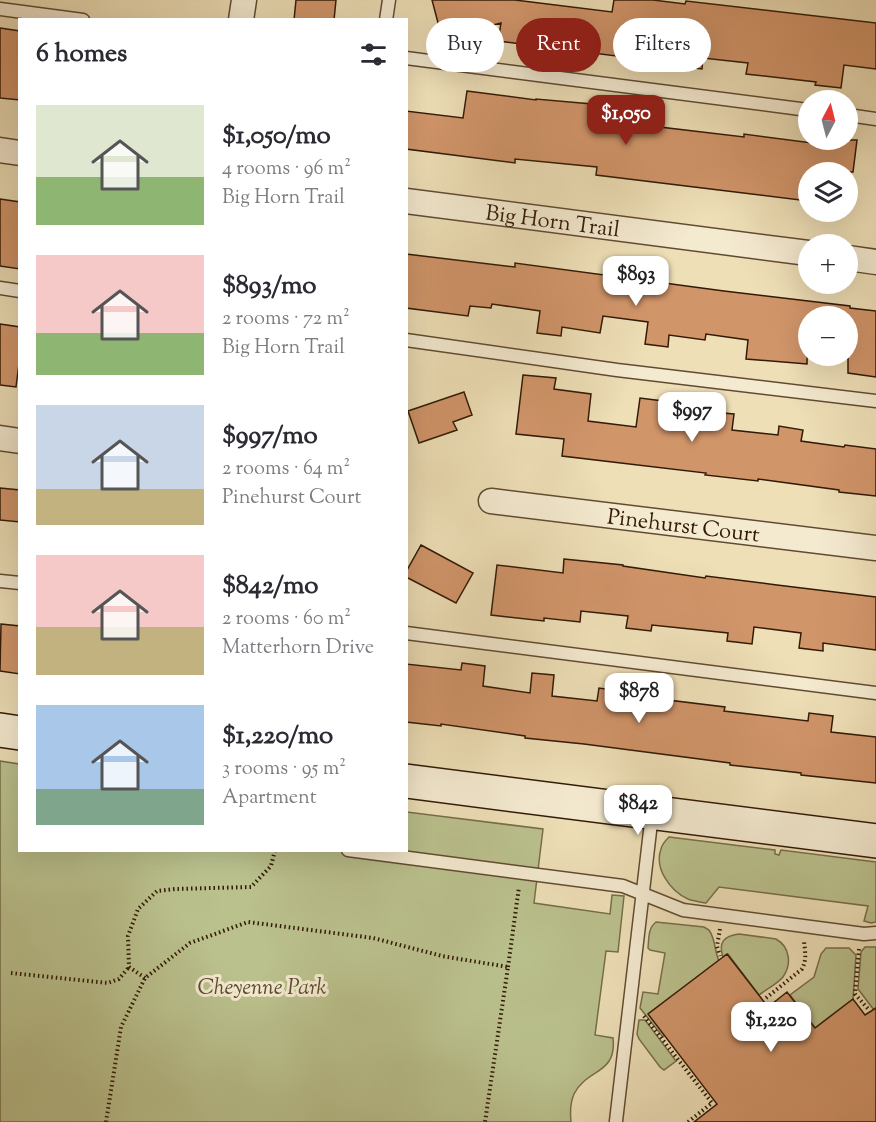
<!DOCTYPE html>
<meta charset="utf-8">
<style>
:root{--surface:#fff;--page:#f7f7f7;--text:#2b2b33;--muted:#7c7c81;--accent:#8f2418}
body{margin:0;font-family:"Sorts Mill Goudy",serif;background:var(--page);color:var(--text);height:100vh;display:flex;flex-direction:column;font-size:22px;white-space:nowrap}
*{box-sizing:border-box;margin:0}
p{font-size:20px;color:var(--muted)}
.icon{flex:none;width:33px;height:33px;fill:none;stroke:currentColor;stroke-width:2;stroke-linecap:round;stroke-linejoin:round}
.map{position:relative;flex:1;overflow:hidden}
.sheet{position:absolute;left:18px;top:18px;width:390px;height:834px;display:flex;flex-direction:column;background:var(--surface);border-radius:0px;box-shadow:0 6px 24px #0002}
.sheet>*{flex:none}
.banner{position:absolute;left:426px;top:18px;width:360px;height:54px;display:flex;gap:12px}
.needle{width:39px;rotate:7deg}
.fabs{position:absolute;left:798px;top:90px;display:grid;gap:12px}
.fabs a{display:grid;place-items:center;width:60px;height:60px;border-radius:50%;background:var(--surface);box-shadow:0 6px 24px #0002;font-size:30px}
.price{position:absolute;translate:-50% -51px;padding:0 14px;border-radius:12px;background:#fff;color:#222;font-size:20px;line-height:39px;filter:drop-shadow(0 2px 3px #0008)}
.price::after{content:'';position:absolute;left:50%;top:36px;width:18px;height:14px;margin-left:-9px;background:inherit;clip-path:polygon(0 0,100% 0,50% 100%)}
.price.current{background:var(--accent);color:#fff}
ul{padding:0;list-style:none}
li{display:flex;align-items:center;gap:18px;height:150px;padding:0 18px}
li span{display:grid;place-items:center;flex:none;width:168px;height:120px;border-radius:0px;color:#555}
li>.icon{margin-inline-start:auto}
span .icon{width:72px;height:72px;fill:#fffc;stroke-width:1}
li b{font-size:26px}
h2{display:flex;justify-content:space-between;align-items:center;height:72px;padding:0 18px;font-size:26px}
.chip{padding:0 21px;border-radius:27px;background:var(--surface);box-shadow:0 6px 24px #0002;font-size:21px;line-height:54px}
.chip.current{background:var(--accent);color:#fff}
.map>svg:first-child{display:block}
.green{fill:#bac18d;stroke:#766e4a;stroke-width:1.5}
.building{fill:#d1956a;stroke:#321a06;stroke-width:1.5}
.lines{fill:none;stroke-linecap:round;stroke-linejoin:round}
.lane-casing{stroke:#614b32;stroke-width:15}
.street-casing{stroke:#614b32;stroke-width:27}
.secondary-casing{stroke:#321a06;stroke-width:36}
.path{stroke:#321a06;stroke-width:4;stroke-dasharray:1.5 3;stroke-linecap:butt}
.lane{stroke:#f4ead0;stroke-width:12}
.street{stroke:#f4ead0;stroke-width:24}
.secondary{stroke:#f4ead0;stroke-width:33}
.labels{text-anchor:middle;stroke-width:6;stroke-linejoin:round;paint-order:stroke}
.street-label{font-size:22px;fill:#321a06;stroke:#f4ead0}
.park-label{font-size:22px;font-style:italic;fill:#5b4c2e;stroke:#f4ead0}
</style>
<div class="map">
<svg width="876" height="1122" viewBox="0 0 876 1122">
<rect width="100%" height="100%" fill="#eedfb7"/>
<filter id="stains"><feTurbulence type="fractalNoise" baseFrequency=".00333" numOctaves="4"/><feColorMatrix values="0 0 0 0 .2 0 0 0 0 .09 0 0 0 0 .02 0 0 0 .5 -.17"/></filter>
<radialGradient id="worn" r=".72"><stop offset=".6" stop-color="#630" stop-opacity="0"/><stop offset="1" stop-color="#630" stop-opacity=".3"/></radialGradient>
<!-- green -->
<path class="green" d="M0,761l19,3 1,86h386l1,-38 136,17 -9,74 76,11 2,-19 12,1 -6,56 -12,-1 -11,84 18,3c4,37 -26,30 -39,56 -4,9 -4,18 -3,28h-571z
M669,837l106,13v4l4,1 2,-5 95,12v60l-5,1 -7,-2 4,-15 -149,-19 -13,16c-6,-1 -13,-2 -18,-4 -18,-8 -34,-31 -27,-50 1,-5 5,-9 8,-12z
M656,922l48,5 5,3c7,10 5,20 10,31l-56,76 -23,-29 3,-16 15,2 7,-41 -15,-3 -2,-2c1,-10 0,-20 8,-26z
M739,934l37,5c14,8 16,25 7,38 -6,7 -16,12 -24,18l-31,-41 -5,3c-5,-15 1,-21 16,-23z
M865,947h11v61l-2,2 -16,-21 3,-37z
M826,948h23l7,7 -3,44 -38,29 -25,-33 24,-18 7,-23z
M639,1020h6l31,41 -12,9 -4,-3 -21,-28 -2,-5z"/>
<!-- building -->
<path class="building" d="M296,0h40l-2,20h-40z
M432,0h83l97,12 2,-12h39l32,4 1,-3 190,22v46l-32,-4 -3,23 -26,-3 1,-3 -70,-8 2,-11 -45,-5 -1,11 -24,-3 1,-12 -45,-6 -2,10 -134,-17 3,-18 -59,15z
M0,28l20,3v69l-20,-2z
M467,91l69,9v-1l56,5 -1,5 70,9 -1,9 84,10v-3l68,9 1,-3h44l-4,32h-45v29l-212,-26 1,-8 -82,-8v4l-109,-14v-38l57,7z
M0,199l20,3v67l-20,-3z
M406,254l109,13v-4l209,28 126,15v2l26,3v66l-28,-4v-57h-40l-1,48 -61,-5 2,-19 -42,-6 -1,6 -36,-5 -1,12 -23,-3 3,-22 -45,-6 -3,17 -38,-6 -1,9 -24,-3 3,-22 -48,-7 -1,4 -21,-2 -2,10 -62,-8z
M0,324l20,3v29l-4,31 -16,-2z
M523,375l33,3 -2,11 37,5 -3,27 48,6 4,-29 23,3 -3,19 51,6 1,-14 22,2 -2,16 46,5 1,-9 24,4 -2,11 43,6 1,-2 31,4v47l-37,-4v-2l-81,-11v2l-53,-6 1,-2 -144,-17 2,-17 -48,-5z
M464,392l8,23 -19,7 4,8 -38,13 -11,-32z
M0,488l20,2v32l-20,-2z
M421,545l52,28 -17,30 -50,-26v-5z
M564,559l59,6v1l82,12 1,-2 71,9 99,12v53l-53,-7v8l-24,-3 2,-15 -47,-6 -2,17 -25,-3 1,-8 -76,-8 -1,6 -25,-3 2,-12 -47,-5 -1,11 -36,-4v3l-53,-6 6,-50 66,8z
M1,624l19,2v48l-20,-3z
M462,663l23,3 -2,20 47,7 2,-20 22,2 -2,21 45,5 2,-13 28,4v3l98,12 -1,4 84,10 1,-8 24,3 -2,16 45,5v46l-75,-8v-2l-71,-8v-2l-146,-19 -59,-6v-2l-84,-12v2l-35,-4v-58l55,6z
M727,954l41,53 19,-15 28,36 38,-29 12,16 11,-7v114h-182l23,-18 -69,-90z"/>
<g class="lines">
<!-- lane casing -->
<g class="lane-casing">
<path id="lane" d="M0,9l83,11
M386,20l3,-20
M406,58l402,52
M848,115l28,4
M0,288l20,3
M406,340l211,30 259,31
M0,581l20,2
M406,633l470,60
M348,850l275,36 60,24 181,24 12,-1
M616,1121l36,-307"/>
</g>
<!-- street casing -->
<g class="street-casing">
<g id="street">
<path d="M241,20l3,-20"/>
<path d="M0,150l20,3"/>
<path id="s1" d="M406,201l402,52"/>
<path d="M848,258l28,4"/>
<path d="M0,438l20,3"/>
<path id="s2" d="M491,501l385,47"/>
</g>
</g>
<!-- secondary casing -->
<g class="secondary-casing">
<path id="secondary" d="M0,730l20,3
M406,781l470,60"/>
</g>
<!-- path -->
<path class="path" d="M720,929l-3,17 3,10
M859,949l-4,45 14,16
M508,967l11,-80
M11,973l97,10 11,-4 10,-12
M145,978l-16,-11 -1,-31 10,-27 19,-18 18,-2 76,-2 20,-21 4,-16
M766,998l36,-29c5,-10 3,-17 2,-28
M644,1016l68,87 -24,19
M106,1122l15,-95 24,-49 45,-35 58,-21 125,16 69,18 66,11 -23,155"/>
<!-- lane -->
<use href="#lane" class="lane"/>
<!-- street -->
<use href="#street" class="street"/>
<!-- secondary -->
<use href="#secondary" class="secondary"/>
</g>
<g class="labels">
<!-- street labels -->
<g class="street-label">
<text dy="8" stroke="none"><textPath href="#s1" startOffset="148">Big Horn Trail</textPath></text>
<text dy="8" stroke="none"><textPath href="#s2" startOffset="194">Pinehurst Court</textPath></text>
</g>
<!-- park labels -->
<g class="park-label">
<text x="262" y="994">Cheyenne Park</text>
</g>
</g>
<rect width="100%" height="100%" filter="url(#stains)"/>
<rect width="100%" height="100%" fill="url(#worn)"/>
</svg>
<div class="fabs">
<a><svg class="needle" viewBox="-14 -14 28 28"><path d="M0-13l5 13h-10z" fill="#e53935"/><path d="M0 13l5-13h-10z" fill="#7c7c81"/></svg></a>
<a><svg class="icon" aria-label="layers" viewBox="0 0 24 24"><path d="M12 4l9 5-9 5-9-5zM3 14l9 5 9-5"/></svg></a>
<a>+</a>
<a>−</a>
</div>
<b class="price current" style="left:626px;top:146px">$1,050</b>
<b class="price" style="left:636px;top:307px">$893</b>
<b class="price" style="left:692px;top:443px">$997</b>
<b class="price" style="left:639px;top:724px">$878</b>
<b class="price" style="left:638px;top:836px">$842</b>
<b class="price" style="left:771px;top:1053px">$1,220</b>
<div class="banner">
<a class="chip">Buy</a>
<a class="chip current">Rent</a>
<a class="chip">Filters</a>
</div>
<section class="sheet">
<h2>6 homes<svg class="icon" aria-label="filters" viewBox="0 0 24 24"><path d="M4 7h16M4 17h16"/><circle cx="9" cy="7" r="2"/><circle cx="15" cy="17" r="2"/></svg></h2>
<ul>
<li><span style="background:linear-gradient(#dfe7d0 60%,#8fb573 0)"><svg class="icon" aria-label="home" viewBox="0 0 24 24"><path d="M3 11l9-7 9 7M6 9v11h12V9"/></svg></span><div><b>$1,050/mo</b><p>4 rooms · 96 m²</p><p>Big Horn Trail</p></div></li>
<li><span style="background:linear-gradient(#f6c9c9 65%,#8fb573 0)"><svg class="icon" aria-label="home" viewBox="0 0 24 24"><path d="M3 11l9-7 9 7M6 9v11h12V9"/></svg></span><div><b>$893/mo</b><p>2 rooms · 72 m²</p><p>Big Horn Trail</p></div></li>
<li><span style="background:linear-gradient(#c9d6e8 70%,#c2b280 0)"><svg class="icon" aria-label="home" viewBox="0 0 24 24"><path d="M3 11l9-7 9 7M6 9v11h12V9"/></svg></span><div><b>$997/mo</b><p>2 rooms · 64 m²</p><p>Pinehurst Court</p></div></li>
<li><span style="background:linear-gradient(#f6c9c9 60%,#c2b280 0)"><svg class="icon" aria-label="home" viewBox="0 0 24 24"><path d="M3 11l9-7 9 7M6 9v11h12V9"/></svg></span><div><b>$842/mo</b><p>2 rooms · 60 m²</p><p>Matterhorn Drive</p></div></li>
<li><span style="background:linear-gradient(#a9c7e8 70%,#7fa58c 0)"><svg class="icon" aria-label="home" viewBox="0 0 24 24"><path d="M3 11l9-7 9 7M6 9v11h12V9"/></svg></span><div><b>$1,220/mo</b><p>3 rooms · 95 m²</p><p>Apartment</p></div></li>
</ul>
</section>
</div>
